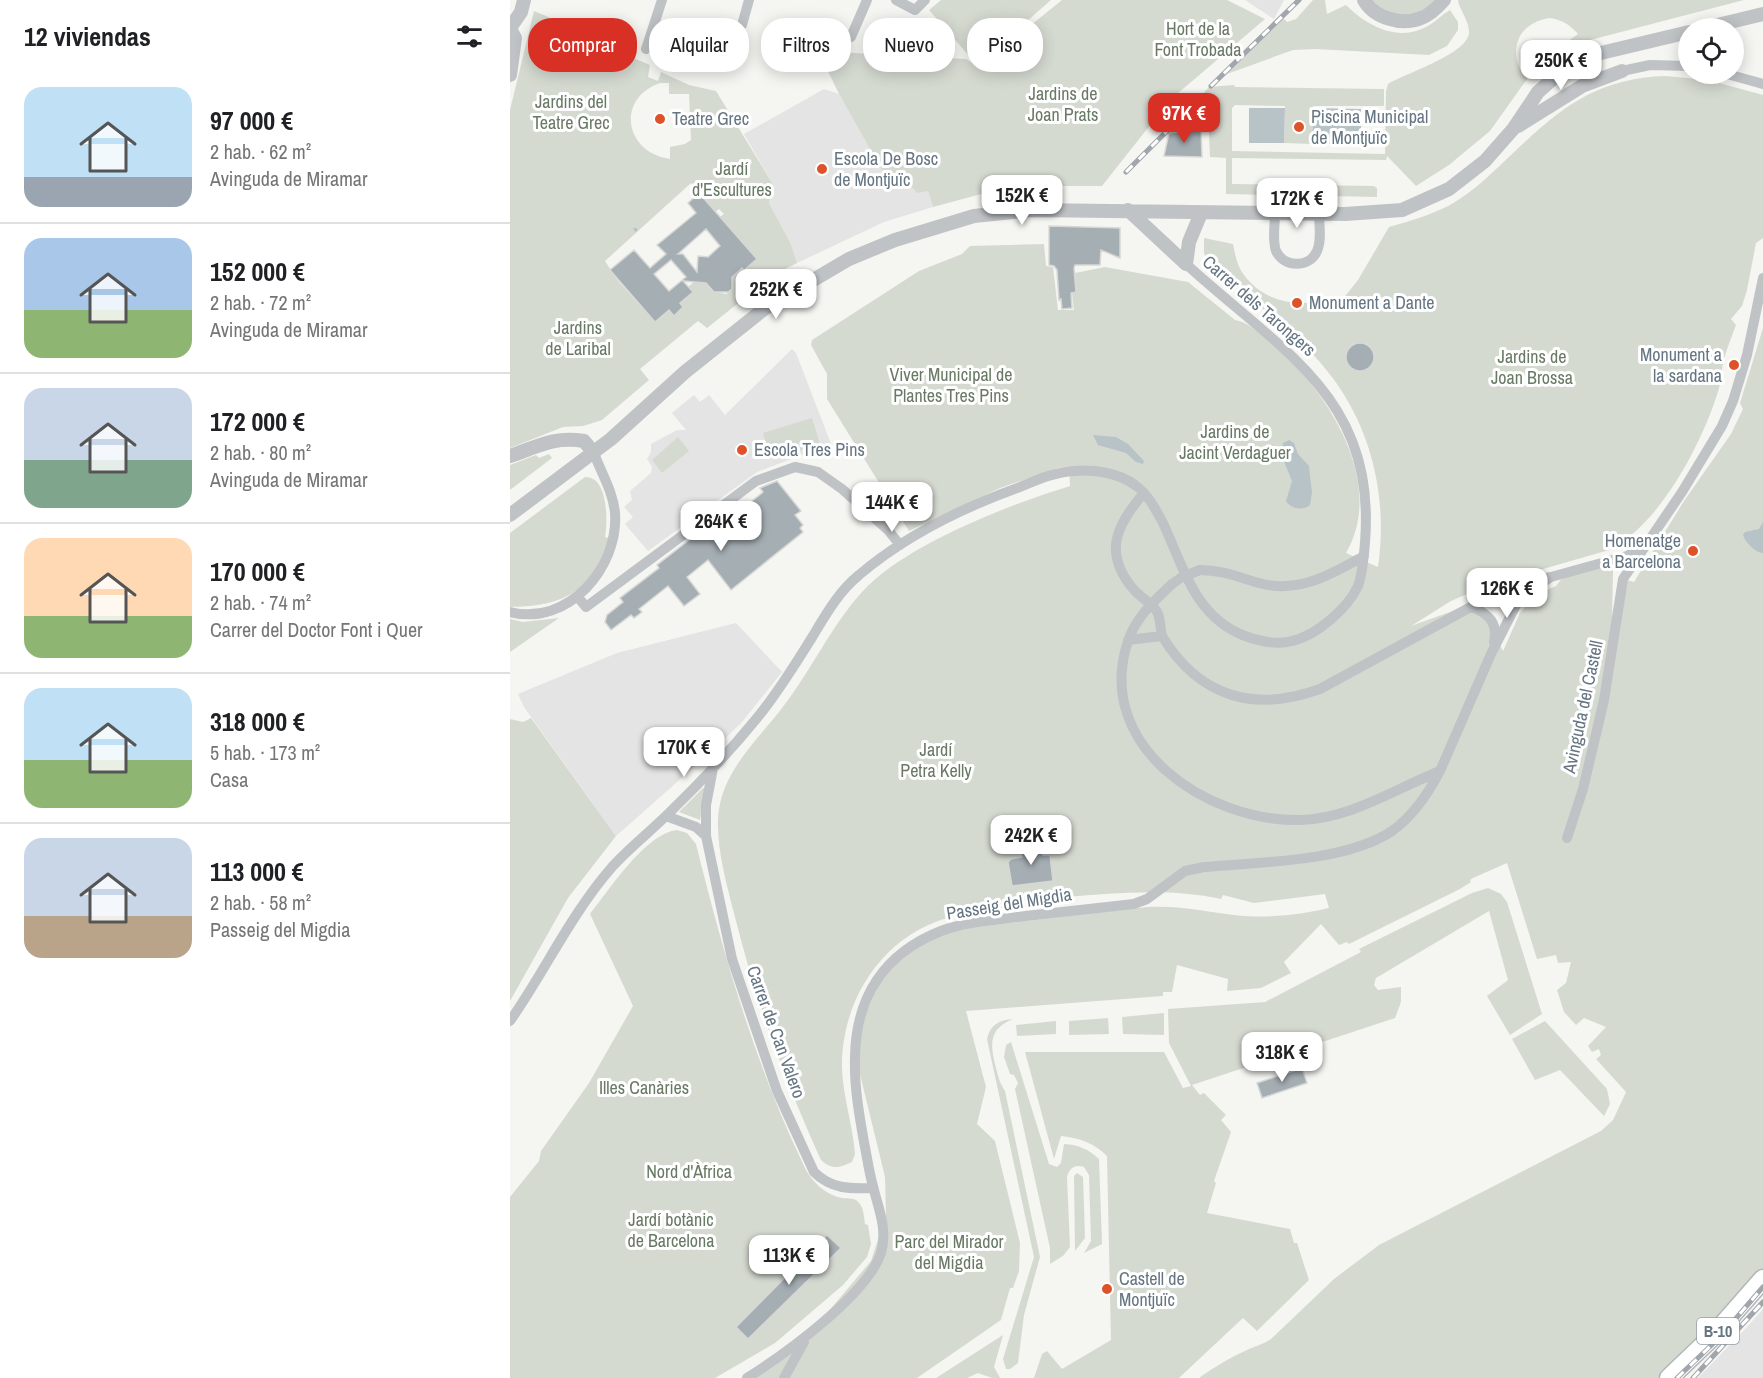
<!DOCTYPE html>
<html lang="es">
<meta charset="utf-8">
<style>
:root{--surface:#fff;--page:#f2f2f2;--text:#202124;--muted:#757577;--line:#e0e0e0;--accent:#d93025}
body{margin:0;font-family:"Archivo Narrow",sans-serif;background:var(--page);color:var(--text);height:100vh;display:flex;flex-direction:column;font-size:22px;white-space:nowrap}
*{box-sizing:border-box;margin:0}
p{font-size:20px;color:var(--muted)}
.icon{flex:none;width:33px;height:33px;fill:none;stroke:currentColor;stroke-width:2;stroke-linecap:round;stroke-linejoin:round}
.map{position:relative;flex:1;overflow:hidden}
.panel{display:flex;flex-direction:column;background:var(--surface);width:510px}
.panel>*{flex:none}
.guide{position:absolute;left:18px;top:18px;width:570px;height:54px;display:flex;gap:12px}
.controls{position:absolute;left:1168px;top:18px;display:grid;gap:12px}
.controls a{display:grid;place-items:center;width:66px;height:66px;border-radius:50%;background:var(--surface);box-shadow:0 3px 15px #0003;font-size:30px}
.price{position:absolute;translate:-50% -51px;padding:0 14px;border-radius:12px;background:#fff;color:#222;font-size:20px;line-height:39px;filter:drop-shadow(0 2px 3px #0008)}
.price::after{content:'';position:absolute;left:50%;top:36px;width:18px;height:14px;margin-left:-9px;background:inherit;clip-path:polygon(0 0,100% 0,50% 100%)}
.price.active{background:var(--accent);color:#fff}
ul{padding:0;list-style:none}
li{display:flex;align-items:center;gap:18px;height:150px;padding:0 24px}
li+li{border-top:2px solid var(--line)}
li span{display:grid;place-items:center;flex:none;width:168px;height:120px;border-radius:18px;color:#555}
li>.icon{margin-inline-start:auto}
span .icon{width:72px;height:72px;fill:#fffc;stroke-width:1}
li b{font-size:26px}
h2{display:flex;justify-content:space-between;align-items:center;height:72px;padding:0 24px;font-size:26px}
.chip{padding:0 21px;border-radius:24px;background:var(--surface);box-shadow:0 3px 15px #0003;font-size:21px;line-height:54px}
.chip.active{background:var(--accent);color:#fff}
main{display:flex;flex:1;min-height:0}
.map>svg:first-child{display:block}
.built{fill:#e3e4e3}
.green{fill:#d5dad1;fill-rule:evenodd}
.water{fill:#b7c3c7}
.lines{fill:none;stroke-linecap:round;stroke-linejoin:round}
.stream{stroke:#b7c3c7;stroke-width:3}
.building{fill:#a5aeb3;stroke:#d7d7d5;stroke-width:1.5;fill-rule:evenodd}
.trunk-casing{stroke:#b2b6b9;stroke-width:21}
.minor{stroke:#bfc3c6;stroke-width:10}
.tertiary{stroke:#bfc3c6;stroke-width:14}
.trunk{stroke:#fff;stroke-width:18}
.rail-casing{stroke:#a0a6ab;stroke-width:5}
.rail{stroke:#fff;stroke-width:3;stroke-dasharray:9;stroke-linecap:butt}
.minor-bridge{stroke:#bfc3c6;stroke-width:10}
.poi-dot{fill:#de522a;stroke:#fff;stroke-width:2}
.labels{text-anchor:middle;stroke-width:6;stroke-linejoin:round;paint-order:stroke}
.shield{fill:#fff;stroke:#939ea8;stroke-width:1.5}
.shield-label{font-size:16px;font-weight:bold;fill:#657582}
.park-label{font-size:18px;fill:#687964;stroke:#fff}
.poi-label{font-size:18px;fill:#657582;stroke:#fff;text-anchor:start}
.street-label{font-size:18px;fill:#657582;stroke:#fff}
</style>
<main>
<section class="panel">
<h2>12 viviendas<svg class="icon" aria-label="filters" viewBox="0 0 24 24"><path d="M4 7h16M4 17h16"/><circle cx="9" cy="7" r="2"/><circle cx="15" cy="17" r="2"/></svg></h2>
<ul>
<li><span style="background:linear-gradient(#bfe0f5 75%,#9aa5b1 0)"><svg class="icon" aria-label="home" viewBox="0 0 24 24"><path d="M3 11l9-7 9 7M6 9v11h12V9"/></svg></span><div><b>97 000 €</b><p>2 hab. · 62 m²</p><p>Avinguda de Miramar</p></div></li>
<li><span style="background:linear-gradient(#a9c7e8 60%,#8fb573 0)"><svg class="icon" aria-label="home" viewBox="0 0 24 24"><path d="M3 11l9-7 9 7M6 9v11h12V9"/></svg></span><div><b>152 000 €</b><p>2 hab. · 72 m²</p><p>Avinguda de Miramar</p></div></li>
<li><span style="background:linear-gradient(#c9d6e8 60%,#7fa58c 0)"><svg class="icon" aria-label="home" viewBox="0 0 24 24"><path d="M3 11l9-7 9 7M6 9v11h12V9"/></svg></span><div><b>172 000 €</b><p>2 hab. · 80 m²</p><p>Avinguda de Miramar</p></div></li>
<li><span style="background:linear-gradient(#ffd9b3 65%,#8fb573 0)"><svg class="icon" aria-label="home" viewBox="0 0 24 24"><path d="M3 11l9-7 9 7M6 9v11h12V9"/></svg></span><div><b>170 000 €</b><p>2 hab. · 74 m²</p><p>Carrer del Doctor Font i Quer</p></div></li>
<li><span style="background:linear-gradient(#bfe0f5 60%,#8fb573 0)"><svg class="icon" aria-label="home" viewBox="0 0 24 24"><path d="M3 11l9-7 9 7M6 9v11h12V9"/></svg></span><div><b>318 000 €</b><p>5 hab. · 173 m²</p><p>Casa</p></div></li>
<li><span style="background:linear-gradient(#c9d6e8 65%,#b9a48a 0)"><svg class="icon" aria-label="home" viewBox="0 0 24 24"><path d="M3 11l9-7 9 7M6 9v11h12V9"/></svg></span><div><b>113 000 €</b><p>2 hab. · 58 m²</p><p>Passeig del Migdia</p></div></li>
</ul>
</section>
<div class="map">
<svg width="1253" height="1378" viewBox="0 0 1253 1378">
<rect width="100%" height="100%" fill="#f5f5f2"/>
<!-- built -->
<path class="built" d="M735,0h39l-10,19z
M314,89l15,5 50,89 14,-6 25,14 5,16 -49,15 -87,41 -6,-19 -22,-41 5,-17 -30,-52z
M282,349l4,4 37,96 -5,7 -11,-3 -15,2 -45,17 -109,79 -23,-27 8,-7 -9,-10 8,-7 -2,-9 21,-18 1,-6 -5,-8 4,-7v-8l26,-14h9l-14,-17 22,-18 6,7 9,-7 16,20z
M226,623l46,49 -40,50 -31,30 -95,84 -92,-129 -6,-13 99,-41z
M1253,1309v69h-65l50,-52z"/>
<!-- green -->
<path class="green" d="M431,0h110l-74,65 -48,-55z
M552,0h165l38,19 -95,81 -68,86h-59l-58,7 -52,14 -5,-16 -11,2 -13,-16 -15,6 -50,-89 -21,-43 148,8 13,8z
M803,0h12l2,14 19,-9c22,22 55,39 85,19 6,-4 12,-10 19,-14l8,12v8l-11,16 -18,9 -114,-6 -22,1 -66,24 56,-56 4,4 9,-3z
M860,0h67c-26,20 -42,22 -67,0z
M948,0h286l-173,45 -41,30 -40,56 -41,34 -33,21 -29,-30 -1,4 -154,-2v26l142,2 3,2v9l-151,-3v-36l-16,-1 -2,-46h-6v-16l7,-8 25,-2 1,2 149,2v17h-71l-1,38 -28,-1 1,-37 -50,-1 -3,3v43l153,3 1,-63 2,-7c18,-11 83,-31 81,-53 -1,-12 -10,-22 -11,-31zM1040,18c12,2 19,6 28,16l-55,40c-16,-26 -3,-52 27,-56z
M24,11l79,33 -1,5 38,16 -2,12 10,4 3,-9 28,13 27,6 58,95 -5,17 22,41 6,19 -22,11 -68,54 -9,-7 -58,48 9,11 -47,40 -19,6 -20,1 -53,21v-338zM150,83h9v11h20l2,46 -6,4 -15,3v12c-45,-6 -55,-60 -10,-76zM181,183l24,29 4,-3 5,5 -4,3 37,42 -13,11 -5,-6 -7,13 1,11 -7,6 -11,-2 -6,-9 -15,-1 -6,5 5,5 -18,6 8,9 -9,8 -5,-5 -23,-3 -3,2 -25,-28 -13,-20z
M1156,76l42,4 55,15v143l-7,5 -9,47 -5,16 -11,13 5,6c-4,11 -9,23 -12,34 -3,12 -3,25 -7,36 -17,52 -58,130 -108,155l-121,35 -37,16 -40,25 50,-18 23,8 19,35 17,-38 17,-19 19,-8 6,-8 46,-12 5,5 -1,47 11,-39 11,3 50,-81 47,-67 12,-25 -3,-6 23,-75v940l-18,23 -86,87h-460c14,-10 30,-20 46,-27 10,-5 17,-6 26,-12l63,-60 45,-34 222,-114 12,-11 13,-28 -30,-33 5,-4 -2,-6 -7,3 -4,-6 18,-19 -22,-9 -8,7 -12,-13 -7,-22 9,-7 5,-21 -13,1 -2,-8 -19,4 -30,-96 -34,15 -3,2 1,2 -11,7 -111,55 -2,-2 -8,3 -18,-21 -37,38 7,11 -30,15 -34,3 1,-12 -51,-14 -5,27h-9v4l-197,15 20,76 -9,37 18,17 25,102 -1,28 -6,17h-3l-9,32 -84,58h-170l59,-40 65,-77 15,-46 -1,-38 -27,-111 4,-41 8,-21 9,-20 15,-18 16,-14 32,-18 33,-7 172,-20c37,-2 63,6 98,9 27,2 59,-2 84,-8l-4,-14 -71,9 -31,-8 -2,4c-51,-11 -104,-6 -155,-2l-6,6c-35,4 -71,5 -105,13 -70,16 -114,82 -113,152 1,30 11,57 13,86l-3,8c-13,6 -20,8 -31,-2 -36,-79 -65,-159 -86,-243 -8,-32 -18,-65 -17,-98 2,-46 38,-77 64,-111 29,-37 49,-82 80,-116 44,-48 147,-87 208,-106l-1,-20 -11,2 -58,20 -91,43 -82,-132v-25l-16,-29 1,-5 107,-69 43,-17 8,-8 74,-2 2,22 7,1 5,43h16l-2,-17 4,-1 -1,-19 30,-6 83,15 47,38c14,2 27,16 38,25 54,44 114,138 73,208l32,14c10,-69 -6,-140 -50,-195 -32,-41 -77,-72 -117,-104l-7,-15v-15l29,6c2,10 4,22 11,31 20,27 55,34 85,23l5,12 24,-30 31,-53c21,-6 42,-12 61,-22 23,-13 42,-32 61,-50 48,-46 85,-77 155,-79z
M302,418l8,26 -50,15 -7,-26z
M168,437l11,14 -27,22 -10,-13z
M39,454l3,4 -42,32v-25l26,-10 3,3z
M75,477c23,-1 23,44 20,60l4,1c-18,54 -44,68 -99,69v-74z
M49,618l-49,34v-33l13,3z
M21,718l85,118 -48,62 -58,103v-282l13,3z
M193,788h2l-5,32 -21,-8z
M167,830l10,3 9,11c28,112 58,218 109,324 7,14 21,27 37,30 6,1 13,-1 17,5 5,5 5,15 6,21l3,1 3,19 -4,13 -24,28 -68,58 -60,35h-205v-181l29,-36 2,-10 48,-68 44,-77 -43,-92c20,-25 55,-80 87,-84z
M978,888l13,6 6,8 35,112 -32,21 -23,-39 21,-16 -19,-69 -113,67 -2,7 4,5 23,-3v15l-6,16 -203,67 8,10 4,-2 22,22 -5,5 10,12 -17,49 2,2 -9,30 83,16 4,14h3l12,37 -52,51 -14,-13 -64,60h-145l8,-24 5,-3 15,18 49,-29 -4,-184c-13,-13 -27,-18 -46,-20l-7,23 -29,-107h139l19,36 8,-2 -22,-43 -1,-34 97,-7 96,-50 -2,-3 113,-56z
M654,1013v22l-41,-1 -1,-17z
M598,1018l1,16 -40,1v-14z
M503,1019c-25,10 -23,26 -17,49 2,8 4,16 9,23l35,166 -16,58 -6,48 -8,6h-4l-3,-10 31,-102 -47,-218c3,-14 12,-19 26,-20z
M546,1021v13l-39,2 -1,-11z
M1035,1021l62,68 3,15 -6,12 -44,-46 -25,10 -23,-41z
M501,1042l38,122 8,3 4,-4 3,-19c15,1 24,5 35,15l3,85 -18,9 7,-12 -2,-66 -5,-8c-10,-3 -14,1 -17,10l3,70 -7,9 -13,8v-16l-35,-159 3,-6 -4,-8 -4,-1 -6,-17 2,-12z
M567,1173l6,4 2,61 -10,13 -1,-75z
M493,1335l-9,32 6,11h-8l-14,-5 -11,5h-31z"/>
<!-- water -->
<path class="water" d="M739,108h36l-1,35h-35z
M803,108l48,1v35h-49z
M583,435l23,2 12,7 16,17 -1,3 -7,-2 -10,-9 -28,-8z
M779,440l5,3 4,11 11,12 3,27 -2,12c-7,6 -19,4 -24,-4l6,-20 -11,-27 2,-11z
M1253,522v31c-7,0 -18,-11 -20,-18l2,-3 14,-3z"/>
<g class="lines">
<!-- stream -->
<path class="stream" d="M125,229l1,1"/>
</g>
<!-- building -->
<path class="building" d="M76,32l27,12 -5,13 -28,-12z
M691,130l1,27 -38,-1 5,-23z
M189,193l58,66 -13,11 -2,-2 -10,9v12l-4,3h-14l-8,-9 -23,-2 10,11 -13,11 3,4 -9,9 -5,-6 -14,12 -45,-52 24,-20 16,18 16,-14 -9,-9 39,-32 -8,-10zM196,229l14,17 -12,11 -10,-1 -1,16 -14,-18h-5zM161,260l15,17 -17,14 -15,-17z
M539,226l71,2v30l-19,-8 -1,15h-25l-1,3 2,24 -5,1 1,15 -10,1 -1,-10 -2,1 -2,-30 -3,-4 -5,-1z
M836 357a14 14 0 1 1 28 0a14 14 0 1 1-28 0Z
M267,481l24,30 -6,4 8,10 -3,3 3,4 -72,58 -23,-30 -21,17 13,17 -16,12 -16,-20 -29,23 3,3 -8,6 -3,-3 -20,15 -6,-8 2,-7 16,-13 -3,-4 39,-30 -2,-3 36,-28 21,-16 7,9 27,-22 -2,-2 17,-14 -3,-4z
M531,841l2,14h7l3,26 -41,5 -4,-24 3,-3 11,-2 -2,-13z
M792,1068l5,15 -45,15 -5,-15z
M317,1235l14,13 -93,91 -12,-12z"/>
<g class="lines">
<!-- trunk casing -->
<g class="trunk-casing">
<path id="trunk" d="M1159,1378l44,-42 50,-57"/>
</g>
<!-- minor -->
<path class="minor" d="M386,0l19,10 10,-10
M232,25l7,-25
M341,37l16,-37
M136,49l16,-49
M1112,71l28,-6 39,1
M1217,74l36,10
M765,214c0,11 -3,26 1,37 8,17 34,17 41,0 5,-11 2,-26 2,-37
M634,493c-28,32 -42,61 -9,98 6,6 15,12 20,18 6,6 5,20 7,27
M690,570c22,0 38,7 59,13 39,11 71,-8 105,-27
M662,584c-18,17 -36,33 -44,57 -35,105 79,181 172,179 50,-1 95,-31 140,-49l51,-117 25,-49 10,-12 25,-16
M67,596l9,11 170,-126 39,-14 23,5 24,17 46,41 12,15
M962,607c17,7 26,16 22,35
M0,612c58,15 109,-45 105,-99 -2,-22 -14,-40 -21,-60
M618,640l34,-4c37,61 92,77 158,53l193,-105 38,-7 76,-21 18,-11
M203,768l-7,37v31l26,123 45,132 37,81c17,17 36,17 59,16
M156,816l30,11 10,9
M1057,838l16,-49 21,-89 19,-121 59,-87 40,-66 11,-25 14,-46 16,-77
M0,1021c35,-50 61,-107 102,-154 17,-19 39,-36 58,-55 30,-29 60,-61 87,-94 20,-24 37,-52 54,-79 14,-23 27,-47 48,-64 46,-39 105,-68 161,-88 17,-7 35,-15 54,-16 19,-2 45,2 61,14 13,9 21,25 28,38 21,45 32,94 82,113 14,5 33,9 47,5 24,-5 56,-33 66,-55 3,-8 4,-16 5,-24 21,-161 -74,-204 -177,-298
M237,1378c38,-24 120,-83 134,-125 7,-24 -3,-45 -8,-67 -4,-14 -6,-29 -9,-44 -5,-28 -10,-57 -9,-85 1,-61 30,-104 86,-126 26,-10 57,-11 85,-15 36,-4 72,-8 108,-12l13,-5 38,-28 19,-4c55,-5 142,-5 188,-36 21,-15 36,-37 48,-60
M274,1378l20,-36"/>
<!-- tertiary -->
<path class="tertiary" d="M854,0c10,18 38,26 57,18 9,-3 16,-10 23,-18
M0,28l11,-16 3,-12
M1195,28l58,-14
M0,29l5,9 -5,37
M1008,126l64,-40 40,-15
M618,210l58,54
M676,264l3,-22 12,-29
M0,456c27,-9 43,-20 74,-15l10,12
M0,515l101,-76 74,-67 79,-63 85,-50 46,-19 79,-24 57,-6 314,4 57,-4 47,-21 36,-28 29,-33 24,-36 27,-24 19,-11 105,-25"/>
<!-- trunk -->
<use href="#trunk" class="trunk"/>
<!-- rail casing -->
<g class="rail-casing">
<path id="rail" d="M701,86l88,-86
M616,172l48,-48
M1167,1378l43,-41 43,-50
M1183,1378l70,-76"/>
</g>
<!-- rail -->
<use href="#rail" class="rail"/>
<!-- minor-bridge -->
<path class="minor-bridge" d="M662,584l10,-7 18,-7"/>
</g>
<!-- markers -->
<g class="poi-dot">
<circle cx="150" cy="119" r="6"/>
<circle cx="789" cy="127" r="6"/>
<circle cx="312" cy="169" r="6"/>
<circle cx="787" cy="303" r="6"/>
<circle cx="1224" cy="365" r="6"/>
<circle cx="232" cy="450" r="6"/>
<circle cx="1183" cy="551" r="6"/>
<circle cx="597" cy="1289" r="6"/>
</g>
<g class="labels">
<!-- shield labels -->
<rect class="shield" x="1187" y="1318" width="42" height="26" rx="4.5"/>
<g class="shield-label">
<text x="1208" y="1337">B-10</text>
</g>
<!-- park labels -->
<g class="park-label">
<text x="688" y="35">Hort de la<tspan x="688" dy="21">Font Trobada</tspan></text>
<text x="553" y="100">Jardins de<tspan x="553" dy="21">Joan Prats</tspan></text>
<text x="61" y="108">Jardins del<tspan x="61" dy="21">Teatre Grec</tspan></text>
<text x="222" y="175">Jardí<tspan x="222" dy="21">d'Escultures</tspan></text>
<text x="68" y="334">Jardins<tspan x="68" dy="21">de Laribal</tspan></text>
<text x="1022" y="363">Jardins de<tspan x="1022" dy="21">Joan Brossa</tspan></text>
<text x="441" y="381">Viver Municipal de<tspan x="441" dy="21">Plantes Tres Pins</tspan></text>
<text x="725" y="438">Jardins de<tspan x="725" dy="21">Jacint Verdaguer</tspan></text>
<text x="426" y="756">Jardí<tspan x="426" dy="21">Petra Kelly</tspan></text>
<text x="134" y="1094">Illes Canàries</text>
<text x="179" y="1178">Nord d'Àfrica</text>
<text x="161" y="1226">Jardí botànic<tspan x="161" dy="21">de Barcelona</tspan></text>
<text x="439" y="1248">Parc del Mirador<tspan x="439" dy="21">del Migdia</tspan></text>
</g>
<!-- poi labels -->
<g class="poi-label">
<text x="801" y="123">Piscina Municipal<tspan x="801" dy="21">de Montjuïc</tspan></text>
<text x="162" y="125">Teatre Grec</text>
<text x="324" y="165">Escola De Bosc<tspan x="324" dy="21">de Montjuïc</tspan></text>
<text x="799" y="309">Monument a Dante</text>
<text x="1212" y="361" text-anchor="end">Monument a<tspan x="1212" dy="21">la sardana</tspan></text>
<text x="244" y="456">Escola Tres Pins</text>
<text x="1171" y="547" text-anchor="end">Homenatge<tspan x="1171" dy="21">a Barcelona</tspan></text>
<text x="609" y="1285">Castell de<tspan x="609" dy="21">Montjuïc</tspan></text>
</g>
<!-- street labels -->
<g class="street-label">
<text transform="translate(749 306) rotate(41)" y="6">Carrer dels Tarongers</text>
<text transform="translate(1073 707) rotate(-78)" y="6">Avinguda del Castell</text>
<text transform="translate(499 904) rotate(-9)" y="6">Passeig del Migdia</text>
<text transform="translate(266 1032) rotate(70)" y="6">Carrer de Can Valero</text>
</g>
</g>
</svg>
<div class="controls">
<a><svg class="icon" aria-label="locate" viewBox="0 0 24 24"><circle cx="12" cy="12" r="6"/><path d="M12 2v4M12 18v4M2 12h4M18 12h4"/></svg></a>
</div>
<b class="price" style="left:1051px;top:91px">250K €</b>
<b class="price active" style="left:674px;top:144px">97K €</b>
<b class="price" style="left:512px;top:226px">152K €</b>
<b class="price" style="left:787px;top:229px">172K €</b>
<b class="price" style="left:266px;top:320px">252K €</b>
<b class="price" style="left:382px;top:533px">144K €</b>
<b class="price" style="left:211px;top:552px">264K €</b>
<b class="price" style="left:997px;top:619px">126K €</b>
<b class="price" style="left:174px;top:778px">170K €</b>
<b class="price" style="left:521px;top:866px">242K €</b>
<b class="price" style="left:772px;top:1083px">318K €</b>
<b class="price" style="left:279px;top:1286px">113K €</b>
<div class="guide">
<a class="chip active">Comprar</a>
<a class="chip">Alquilar</a>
<a class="chip">Filtros</a>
<a class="chip">Nuevo</a>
<a class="chip">Piso</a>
</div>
</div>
</main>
